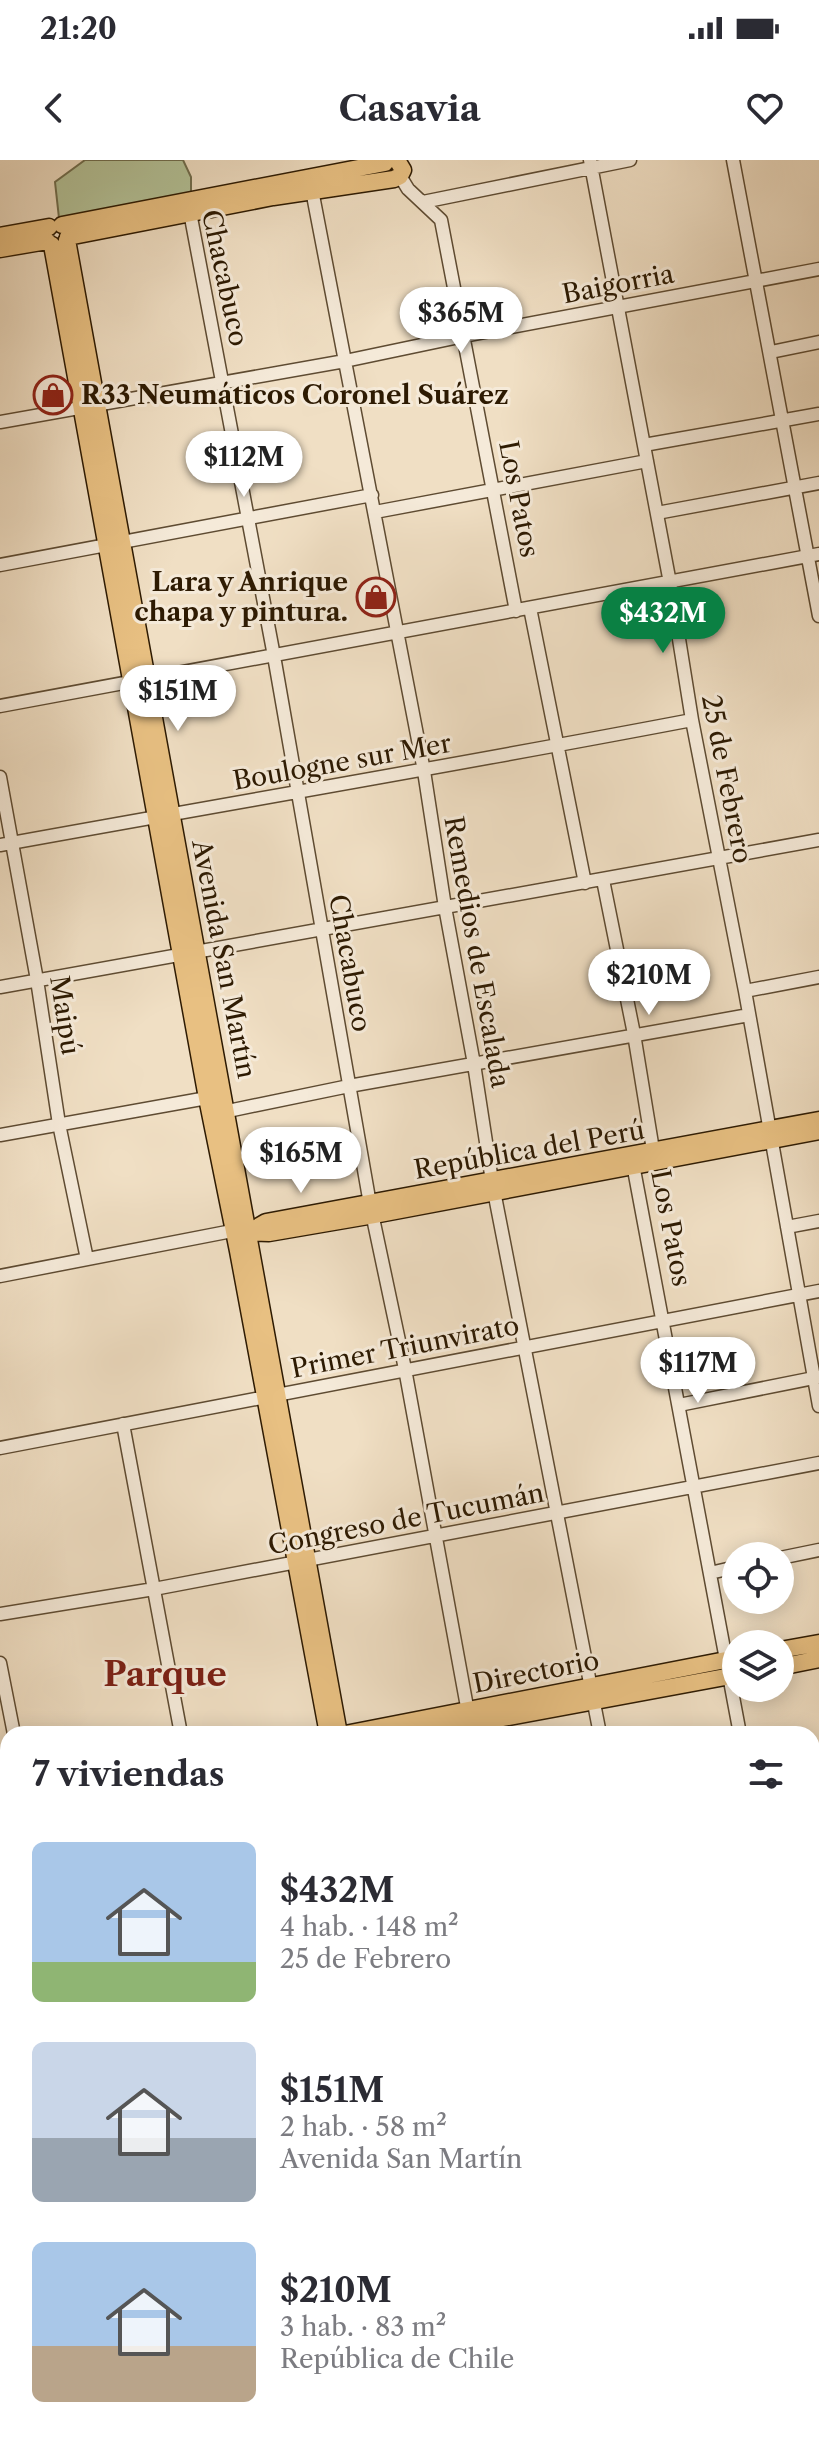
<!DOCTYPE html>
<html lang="es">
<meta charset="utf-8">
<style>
:root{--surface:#fff;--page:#f2f2f3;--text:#2b2b33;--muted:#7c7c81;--accent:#0b8043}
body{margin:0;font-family:"Libre Caslon Text",serif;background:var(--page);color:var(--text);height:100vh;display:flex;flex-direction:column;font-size:30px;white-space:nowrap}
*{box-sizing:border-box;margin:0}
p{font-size:26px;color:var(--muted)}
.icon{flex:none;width:44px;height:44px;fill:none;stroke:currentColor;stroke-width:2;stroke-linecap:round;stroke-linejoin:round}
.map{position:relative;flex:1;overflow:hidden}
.drawer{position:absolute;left:0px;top:1566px;width:820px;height:712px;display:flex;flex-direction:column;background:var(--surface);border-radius:24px 24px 0 0;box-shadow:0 4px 20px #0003}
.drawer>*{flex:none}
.fabs{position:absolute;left:722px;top:1382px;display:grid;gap:16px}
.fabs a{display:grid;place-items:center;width:72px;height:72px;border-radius:50%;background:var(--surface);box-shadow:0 4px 20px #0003;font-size:40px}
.price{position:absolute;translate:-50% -68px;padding:0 18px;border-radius:28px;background:#fff;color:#222;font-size:26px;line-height:52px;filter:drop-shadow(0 2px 4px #0008)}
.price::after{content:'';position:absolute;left:50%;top:48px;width:24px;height:18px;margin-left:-12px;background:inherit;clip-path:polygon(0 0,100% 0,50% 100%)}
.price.current{background:var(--accent);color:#fff}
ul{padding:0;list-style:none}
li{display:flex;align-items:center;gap:24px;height:200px;padding:0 32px}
li span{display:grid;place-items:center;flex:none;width:224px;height:160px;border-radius:12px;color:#555}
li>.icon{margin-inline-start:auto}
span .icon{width:96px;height:96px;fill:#fffc;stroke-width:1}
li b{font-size:34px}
h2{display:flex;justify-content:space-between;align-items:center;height:96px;padding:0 32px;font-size:34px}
.status{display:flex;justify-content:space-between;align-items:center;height:56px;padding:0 40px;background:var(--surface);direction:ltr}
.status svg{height:22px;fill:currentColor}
header{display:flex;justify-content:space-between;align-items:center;height:104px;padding:0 32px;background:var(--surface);font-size:36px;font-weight:800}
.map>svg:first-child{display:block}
.green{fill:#b4c399;stroke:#706e4e;stroke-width:2}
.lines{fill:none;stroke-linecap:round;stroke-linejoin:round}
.minor-casing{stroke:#5e4b32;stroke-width:15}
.major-casing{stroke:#2d1a02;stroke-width:19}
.minor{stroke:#f5ead9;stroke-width:12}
.major{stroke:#e8c082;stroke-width:16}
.labels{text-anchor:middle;stroke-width:6;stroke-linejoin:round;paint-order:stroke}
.street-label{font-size:26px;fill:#2d1a02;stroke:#f5ead9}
.poi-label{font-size:26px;font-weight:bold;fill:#2d1a02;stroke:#f5ead9;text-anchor:start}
.district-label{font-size:34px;font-weight:bold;fill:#7a1f14;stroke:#f5ead9}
</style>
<div class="status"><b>21:20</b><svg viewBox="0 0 49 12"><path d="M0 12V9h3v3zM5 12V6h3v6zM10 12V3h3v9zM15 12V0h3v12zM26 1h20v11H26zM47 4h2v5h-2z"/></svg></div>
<header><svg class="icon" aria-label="back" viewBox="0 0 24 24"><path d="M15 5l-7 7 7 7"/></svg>Casavia<svg class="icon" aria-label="heart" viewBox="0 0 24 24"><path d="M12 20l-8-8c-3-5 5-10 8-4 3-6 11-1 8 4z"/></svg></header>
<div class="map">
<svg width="819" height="2278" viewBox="0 0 819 2278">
<rect width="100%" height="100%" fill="#f0dfc4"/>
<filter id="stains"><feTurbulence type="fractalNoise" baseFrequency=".0025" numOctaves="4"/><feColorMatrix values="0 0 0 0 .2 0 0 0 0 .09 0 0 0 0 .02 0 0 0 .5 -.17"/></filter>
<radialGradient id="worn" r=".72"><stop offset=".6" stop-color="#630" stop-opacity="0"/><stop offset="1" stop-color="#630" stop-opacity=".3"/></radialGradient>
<!-- green -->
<path class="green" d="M85,0h98l8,17v17l-132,24 -4,-36z
M288,2270l19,2 16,6h-104l37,-6z
M411,2270h68l1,4 -29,4h-41z"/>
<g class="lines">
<!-- minor casing -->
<g class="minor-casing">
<path id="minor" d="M590,0l80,423 22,137 53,271 74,415
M733,0l86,456
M400,16l8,13 33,31 75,391
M311,25l113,586 21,136 29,157 18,117 108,553
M423,42l207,-42
M189,47l85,449 96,548 35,165 67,365
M771,192l48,-10
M0,262l345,-61 119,-25 355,-67
M644,285l175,-31
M375,352l272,-51
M657,353l162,-30
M0,405l372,-70
M530,448l55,275
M0,546l819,-152
M0,617l37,203 22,144 28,135
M0,685c231,-42 462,-81 692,-125
M603,720l31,154 20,122
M0,827l819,-147
M745,831l74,-14
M0,975l207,-37 21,13 121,-25 400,-71
M632,999l108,575
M787,1067l32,-6
M0,1116l232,-45
M679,1245l140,-28
M123,1264l58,310
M0,1288l819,-157
M780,1398l39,-8
M710,1413l26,-6
M0,1454l154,-25 665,-126
M0,1503l14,71
M812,1941l7,33
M812,1992l7,-1
M812,2139l7,-1"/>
</g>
<!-- major casing -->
<g class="major-casing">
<path id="major" d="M62,65l323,-62
M0,76l49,-9
M68,77l205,-40 121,-18 6,-3 3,-6 -6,-10
M67,80l272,1494
M52,85l155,853 31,153 90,483
M0,89l47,-8
M251,1071l15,-9 553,-102
M242,1072l27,1 105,-18 445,-84
M780,1490l39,-7
M780,1507l39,-8
M345,1574l391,-76
M416,1574l320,-59
M341,2270l14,8
M180,2278l45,-8
M381,2278l13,-8"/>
</g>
<!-- minor -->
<use href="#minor" class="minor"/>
<!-- major -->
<use href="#major" class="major"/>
</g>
<!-- icons -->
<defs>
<g id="shop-ring" transform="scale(2)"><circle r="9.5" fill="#f5ead9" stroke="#8f2418" stroke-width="1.5"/><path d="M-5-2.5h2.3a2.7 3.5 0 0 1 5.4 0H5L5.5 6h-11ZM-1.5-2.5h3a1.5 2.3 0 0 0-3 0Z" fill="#8f2418"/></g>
</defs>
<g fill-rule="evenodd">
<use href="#shop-ring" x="53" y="235"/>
<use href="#shop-ring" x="376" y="437"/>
</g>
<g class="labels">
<!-- street labels -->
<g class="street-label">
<text transform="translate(225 118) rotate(78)" y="9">Chacabuco</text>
<text transform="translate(618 124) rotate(-11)" y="9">Baigorria</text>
<text transform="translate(519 339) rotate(79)" y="9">Los Patos</text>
<text transform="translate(342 602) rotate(-10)" y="9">Boulogne sur Mer</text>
<text transform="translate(727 619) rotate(79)" y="9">25 de Febrero</text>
<text transform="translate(477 792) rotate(80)" y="9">Remedios de Escalada</text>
<text transform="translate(224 799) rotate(79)" y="9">Avenida San Martín</text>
<text transform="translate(350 803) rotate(80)" y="9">Chacabuco</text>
<text transform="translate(65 855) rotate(81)" y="9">Maipú</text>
<text transform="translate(529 990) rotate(-10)" y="9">República del Perú</text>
<text transform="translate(671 1068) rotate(79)" y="9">Los Patos</text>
<text transform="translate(405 1187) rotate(-11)" y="9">Primer Triunvirato</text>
<text transform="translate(406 1359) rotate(-11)" y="9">Congreso de Tucumán</text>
<text transform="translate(536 1512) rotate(-11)" y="9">Directorio</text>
</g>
<!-- poi labels -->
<g class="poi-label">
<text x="81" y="244">R33 Neumáticos Coronel Suárez</text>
<text x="348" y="431" text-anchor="end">Lara y Anrique<tspan x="348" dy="30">chapa y pintura.</tspan></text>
</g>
<!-- district labels -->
<g class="district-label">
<text x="165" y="1526">Parque</text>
</g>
</g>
<rect width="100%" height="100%" filter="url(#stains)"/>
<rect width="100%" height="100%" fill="url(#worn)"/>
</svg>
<div class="fabs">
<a><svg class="icon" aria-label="locate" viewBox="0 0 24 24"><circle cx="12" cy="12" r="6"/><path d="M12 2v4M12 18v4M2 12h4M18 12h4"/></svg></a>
<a><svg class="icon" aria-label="layers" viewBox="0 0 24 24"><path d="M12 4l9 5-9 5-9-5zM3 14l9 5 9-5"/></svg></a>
</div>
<b class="price" style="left:461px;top:195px">$365M</b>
<b class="price" style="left:244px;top:339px">$112M</b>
<b class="price current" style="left:663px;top:495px">$432M</b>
<b class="price" style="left:178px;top:573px">$151M</b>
<b class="price" style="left:649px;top:857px">$210M</b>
<b class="price" style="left:301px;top:1035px">$165M</b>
<b class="price" style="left:698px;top:1245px">$117M</b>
<section class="drawer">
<h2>7 viviendas<svg class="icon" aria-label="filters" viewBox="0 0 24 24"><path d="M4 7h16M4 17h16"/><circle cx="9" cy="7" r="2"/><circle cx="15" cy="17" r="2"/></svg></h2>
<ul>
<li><span style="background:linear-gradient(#a9c7e8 75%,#8fb573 0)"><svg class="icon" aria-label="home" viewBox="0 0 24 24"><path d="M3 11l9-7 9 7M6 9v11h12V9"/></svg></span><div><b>$432M</b><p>4 hab. · 148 m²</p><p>25 de Febrero</p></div></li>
<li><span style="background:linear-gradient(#c9d6e8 60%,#9aa5b1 0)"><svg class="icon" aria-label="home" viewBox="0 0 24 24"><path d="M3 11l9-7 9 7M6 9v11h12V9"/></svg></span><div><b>$151M</b><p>2 hab. · 58 m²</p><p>Avenida San Martín</p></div></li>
<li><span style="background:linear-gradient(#a9c7e8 65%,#b9a48a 0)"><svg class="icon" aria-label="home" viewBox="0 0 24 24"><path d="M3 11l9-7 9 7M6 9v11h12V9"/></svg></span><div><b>$210M</b><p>3 hab. · 83 m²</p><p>República de Chile</p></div></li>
</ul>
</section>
</div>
